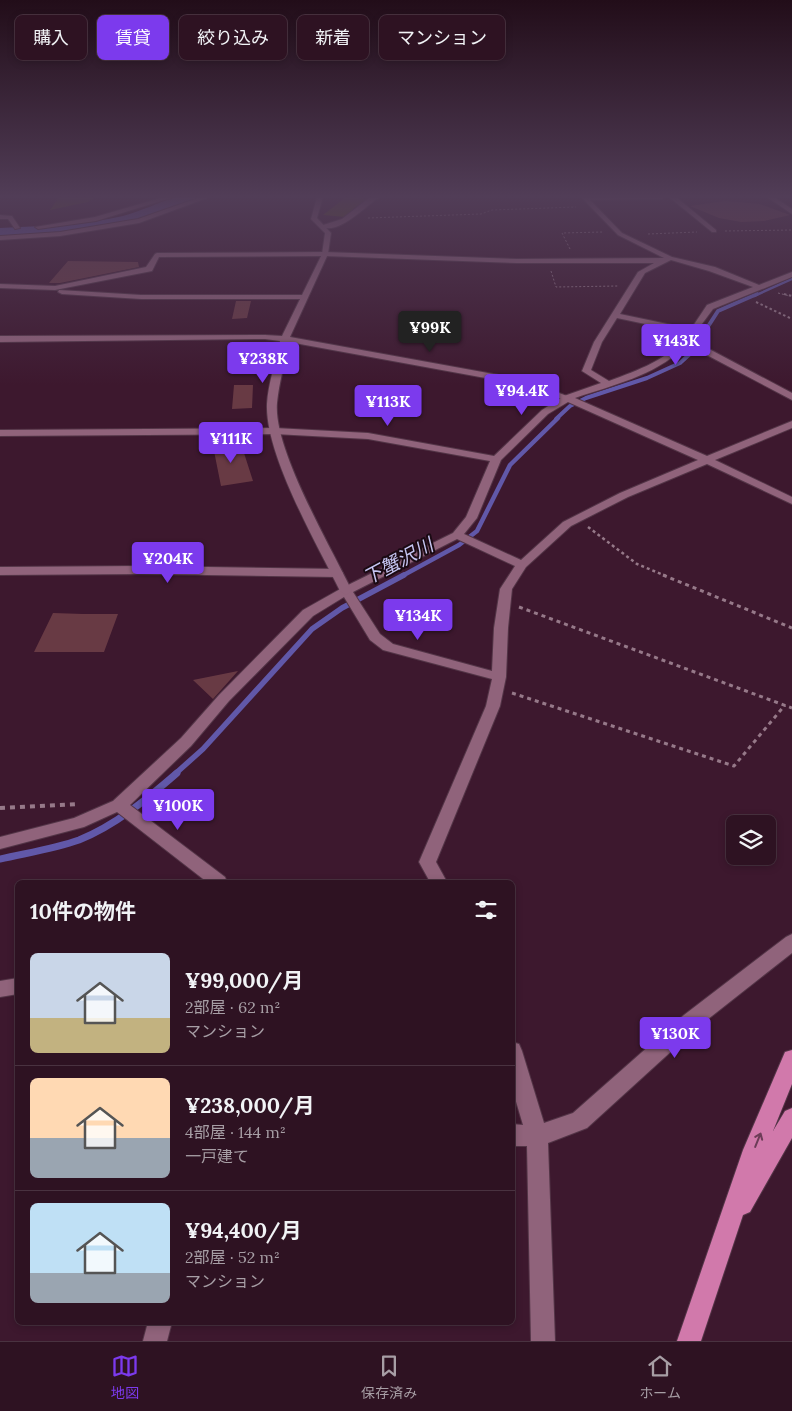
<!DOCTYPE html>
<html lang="ja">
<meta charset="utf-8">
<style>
:root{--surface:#2e1222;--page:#3a202f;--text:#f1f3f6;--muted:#a79ea5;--line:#493240;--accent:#7c3aed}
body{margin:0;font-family:Lora,"Noto Sans JP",serif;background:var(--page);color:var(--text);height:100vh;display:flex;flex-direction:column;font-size:19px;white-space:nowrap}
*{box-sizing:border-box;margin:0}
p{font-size:16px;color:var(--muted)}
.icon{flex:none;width:28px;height:28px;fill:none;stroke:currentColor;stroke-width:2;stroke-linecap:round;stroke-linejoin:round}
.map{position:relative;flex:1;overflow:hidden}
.side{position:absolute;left:15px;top:880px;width:500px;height:445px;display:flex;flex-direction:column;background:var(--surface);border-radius:8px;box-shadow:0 2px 8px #0003,0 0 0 1px var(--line)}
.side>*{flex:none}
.hud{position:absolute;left:15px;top:15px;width:500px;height:45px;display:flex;gap:10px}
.controls{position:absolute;left:726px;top:815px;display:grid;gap:10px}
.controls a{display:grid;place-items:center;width:50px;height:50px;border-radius:8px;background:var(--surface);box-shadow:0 2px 8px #0003,0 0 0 1px var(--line);font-size:25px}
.price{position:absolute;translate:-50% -42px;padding:0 11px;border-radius:5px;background:var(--accent);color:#fff;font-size:16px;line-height:32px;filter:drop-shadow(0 1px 2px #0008)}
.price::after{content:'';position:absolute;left:50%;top:30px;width:15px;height:11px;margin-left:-8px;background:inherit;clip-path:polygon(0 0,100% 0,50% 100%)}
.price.on{background:#222;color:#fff}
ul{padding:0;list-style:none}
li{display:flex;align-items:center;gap:15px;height:125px;padding:0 15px}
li+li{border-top:1px solid var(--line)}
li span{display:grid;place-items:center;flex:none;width:140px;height:100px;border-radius:8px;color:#555}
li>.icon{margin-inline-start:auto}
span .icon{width:60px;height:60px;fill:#fffc;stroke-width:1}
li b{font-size:21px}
h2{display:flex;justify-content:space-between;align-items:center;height:60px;padding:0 15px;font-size:21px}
.pill{padding:0 18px;border-radius:8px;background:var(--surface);box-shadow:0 2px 8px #0003,0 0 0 1px var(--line);font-size:18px;line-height:45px}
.pill.on{background:var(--accent);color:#fff}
.tabs{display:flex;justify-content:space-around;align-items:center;height:70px;border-top:1px solid var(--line);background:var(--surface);font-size:14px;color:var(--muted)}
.tabs a{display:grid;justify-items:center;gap:2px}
.tabs .on{color:var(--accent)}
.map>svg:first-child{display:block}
.green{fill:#53500e}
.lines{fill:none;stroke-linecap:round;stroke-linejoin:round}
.stream-far4{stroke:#6158a9;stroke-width:2.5}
.stream-far3{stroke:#6158a9;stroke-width:4}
.stream-far2{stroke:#6158a9;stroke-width:4.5}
.stream-far1{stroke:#6158a9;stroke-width:5.5}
.stream{stroke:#6158a9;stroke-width:7}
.river{fill:#6158a9;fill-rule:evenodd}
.building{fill:#683a44}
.minor-casing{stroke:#533547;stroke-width:2}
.tertiary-casing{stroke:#533547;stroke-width:2}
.primary-casing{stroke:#533547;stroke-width:2}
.path-far4{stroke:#967989;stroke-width:1;stroke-dasharray:2 2;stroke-linecap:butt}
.path-far3{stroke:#967989;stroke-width:2;stroke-dasharray:2.5 2.5;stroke-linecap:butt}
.path-far2{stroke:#967989;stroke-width:2.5;stroke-dasharray:3 3;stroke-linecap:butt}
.path-far1{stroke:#967989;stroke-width:3;stroke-dasharray:4 4;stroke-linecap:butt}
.path{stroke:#967989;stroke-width:4;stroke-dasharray:5 5;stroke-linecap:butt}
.minor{fill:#90637b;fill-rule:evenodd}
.tertiary{fill:#90637b;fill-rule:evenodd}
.primary{fill:#d179ab;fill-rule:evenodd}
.oneway{stroke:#6c3c57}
.labels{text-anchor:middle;stroke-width:4;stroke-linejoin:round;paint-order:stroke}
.water-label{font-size:19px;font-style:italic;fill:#c6c5f2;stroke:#1a0a13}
</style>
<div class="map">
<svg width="792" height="1341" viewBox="0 0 792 1341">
<rect width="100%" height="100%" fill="#3d182e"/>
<!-- green -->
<path class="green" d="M59,197h37l-8,5 -38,8z
M346,197l22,2 -14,9 -9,9 -22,-2z"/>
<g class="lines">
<!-- stream-far4 -->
<path class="stream-far4" d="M754,296l38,-17"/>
<!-- stream-far3 -->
<path class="stream-far3" d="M556,419l14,-13 16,-8 61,-20 33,-15 11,-10 27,-42 39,-17"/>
<!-- stream-far2 -->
<path class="stream-far2" d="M402,576l57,-31 18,-14 33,-66 48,-47"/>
<!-- stream-far1 -->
<path class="stream-far1" d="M175,774l28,-25 109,-120 30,-21 62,-33"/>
<!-- stream -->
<path class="stream" d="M0,859c26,-6 54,-10 79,-19 37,-15 68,-41 98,-67"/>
<!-- river -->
<path class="river" d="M175,197h24l-3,3 -56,21 -29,7 -48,6 -63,4v-10c41,-2 84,-3 123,-12 18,-5 35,-13 52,-19z"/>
</g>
<!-- building -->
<path class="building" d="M725,201l35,3 30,11 -26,6 -23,1 -22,-4 -29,-12z
M68,261l70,1 1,5 -79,16h-11z
M236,301h15l-4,17 -15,1z
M234,385h19l-1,23 -20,1z
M229,439l4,15 11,-1 9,28 -32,5 -9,-45z
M53,613l30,1h35l-14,38h-70z
M238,671l-25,28 -20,-19z"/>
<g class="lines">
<!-- minor casing -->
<g class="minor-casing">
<path id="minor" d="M164,197h10l-78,24 -58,8 -3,-2 60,-10z
M201,197h9l-71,26 -79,13 -60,4v-4l60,-4 78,-13z
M380,197c-14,8 -42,40 -60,29l22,-7 27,-21z
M581,197h84l-3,2 -72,1 32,33 50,24 43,10 44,18 33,-13v5l-79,32 -26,35 24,6 81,43v7l-87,-46 -22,-6c-29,28 -70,37 -108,50l132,58 85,-35v7l-77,32 77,37v7l-85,-40 -79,33 -57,29 -45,41 -14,22 -4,39 -2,49 -6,29 -64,156 11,20h-17l-11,-20 67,-156 6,-27 -109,-29 -13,-10 -26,-43 -31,19 -84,85 -38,45 -61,59 95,72 2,5h-20l-90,-70 -33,15 -84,22v-12l74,-19 39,-17 68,-63 38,-43 84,-85 39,-22 111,-55 13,-16 24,-56 -122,-22 -93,-5 -275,2v-6l275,-2 93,5 126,23 48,-46 22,-14 37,-13 -19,-12 12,-29 44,-70 16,-9h-137l-192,-7 -166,1 -7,14 -97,19 -55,-2v-4l55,2 91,-19 9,-13 2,-1 168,-1 192,7 147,-1 -46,-23zM671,260l38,11 44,16 -46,18 -16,24 -71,-15 25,-41zM617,318l71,15c-19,27 -50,37 -79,48l-18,-11 11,-28zM568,402l130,58 -78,33 -57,29 -42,38 -57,-26 13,-16 24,-58 47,-46zM457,539l58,27 -15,23 -6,39 -2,43 -99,-27 -13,-10 -27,-42z
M669,197h7l40,33v2h-4z
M767,197h7l18,12v5z
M0,215l12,1 8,12 -5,1 -7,-10h-8z
M59,290l82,5h162l4,2 -4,2h-162l-79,-5 -4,-2z
M140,566l197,3 6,4 -6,4 -197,-3 -140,1v-8z
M792,934v19l-94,74 -111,101 -39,15 7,198h-24l-4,-195h-15v-22l11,1 -11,-37v-46l7,2 3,7 22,72 29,-10 111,-98 102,-78z
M18,978v16l-18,3v-16z
M148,1322h24l-5,19h-24z"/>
</g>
<!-- tertiary casing -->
<g class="tertiary-casing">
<path id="tertiary" d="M317,197h6l-6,21 14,15 -3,21 -38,83 236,43 46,18 -5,3 -43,-16 -235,-43c-4,20 -10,41 -12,61 -4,46 54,144 75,188l-6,4 -6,-4c-23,-47 -75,-136 -73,-187 1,-20 9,-43 13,-63l-15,-2 -265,3v-6l265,-1 17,1 40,-82 3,-21 -14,-14z"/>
</g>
<!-- primary casing -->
<g class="primary-casing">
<path id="primary" d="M792,1050v34l-19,47 12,-20 7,-3v30l-42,74 -7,3 -42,126h-24l66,-191 42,-98z"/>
</g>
<!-- path-far4 -->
<path class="path-far4" d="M368,218l113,-4 11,-4 84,-3
M725,231l67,-1
M648,234l49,-2
M570,249l-8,-16 41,-1
M551,271l5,16 62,-1
M778,293l12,3"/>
<!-- path-far3 -->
<path class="path-far3" d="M784,294l8,2
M756,302l36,17"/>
<!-- path-far2 -->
<path class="path-far2" d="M588,527l49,37 29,12"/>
<!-- path-far1 -->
<path class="path-far1" d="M663,575l129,53
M519,607l273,101
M512,693l222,73 51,-61"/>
<!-- path -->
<path class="path" d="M0,808l79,-4"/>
<!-- minor -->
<use href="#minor" class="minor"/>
<!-- tertiary -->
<use href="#tertiary" class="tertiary"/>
<!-- primary -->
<use href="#primary" class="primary"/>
</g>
<!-- one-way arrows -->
<defs><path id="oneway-shaft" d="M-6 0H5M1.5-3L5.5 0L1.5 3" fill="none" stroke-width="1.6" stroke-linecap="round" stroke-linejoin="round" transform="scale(1.25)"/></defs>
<use class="oneway" href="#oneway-shaft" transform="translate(758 1140) rotate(-68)"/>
<!-- sky -->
<linearGradient id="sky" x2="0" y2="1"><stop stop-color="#220d19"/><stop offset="0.51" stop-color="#513d57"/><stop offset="1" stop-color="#513d57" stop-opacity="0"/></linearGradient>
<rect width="792" height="385" fill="url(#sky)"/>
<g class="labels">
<!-- water labels -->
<g class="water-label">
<text transform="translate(398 561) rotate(-28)" y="7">下蟹沢川</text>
</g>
</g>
</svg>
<div class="controls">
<a><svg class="icon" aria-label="layers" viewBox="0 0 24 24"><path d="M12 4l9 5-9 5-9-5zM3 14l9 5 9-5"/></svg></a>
</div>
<b class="price on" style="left:430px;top:353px">¥99K</b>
<b class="price" style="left:676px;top:366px">¥143K</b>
<b class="price" style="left:263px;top:384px">¥238K</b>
<b class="price" style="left:522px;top:416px">¥94.4K</b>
<b class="price" style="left:388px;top:427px">¥113K</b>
<b class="price" style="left:231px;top:464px">¥111K</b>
<b class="price" style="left:168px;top:584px">¥204K</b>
<b class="price" style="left:418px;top:641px">¥134K</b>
<b class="price" style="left:178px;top:831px">¥100K</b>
<b class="price" style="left:675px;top:1059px">¥130K</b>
<div class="hud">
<a class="pill">購入</a>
<a class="pill on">賃貸</a>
<a class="pill">絞り込み</a>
<a class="pill">新着</a>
<a class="pill">マンション</a>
</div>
<section class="side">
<h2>10件の物件<svg class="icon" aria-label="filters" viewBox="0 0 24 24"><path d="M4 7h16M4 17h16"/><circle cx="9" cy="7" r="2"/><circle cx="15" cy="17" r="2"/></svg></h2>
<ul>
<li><span style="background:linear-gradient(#c9d6e8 65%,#c2b280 0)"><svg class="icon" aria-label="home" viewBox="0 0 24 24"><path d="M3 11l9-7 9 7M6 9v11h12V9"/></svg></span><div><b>¥99,000/月</b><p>2部屋 · 62 m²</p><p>マンション</p></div></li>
<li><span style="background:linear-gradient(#ffd9b3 60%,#9aa5b1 0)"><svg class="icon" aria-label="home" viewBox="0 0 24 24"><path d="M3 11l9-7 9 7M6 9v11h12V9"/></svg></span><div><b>¥238,000/月</b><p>4部屋 · 144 m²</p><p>一戸建て</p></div></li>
<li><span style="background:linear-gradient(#bfe0f5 70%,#9aa5b1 0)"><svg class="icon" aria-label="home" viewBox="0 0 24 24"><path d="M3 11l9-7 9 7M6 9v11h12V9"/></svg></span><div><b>¥94,400/月</b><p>2部屋 · 52 m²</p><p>マンション</p></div></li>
</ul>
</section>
</div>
<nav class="tabs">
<a class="on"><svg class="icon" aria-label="map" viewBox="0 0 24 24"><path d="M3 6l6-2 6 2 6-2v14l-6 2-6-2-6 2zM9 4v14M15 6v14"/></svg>地図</a>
<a><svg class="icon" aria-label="saved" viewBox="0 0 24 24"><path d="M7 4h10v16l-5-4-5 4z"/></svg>保存済み</a>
<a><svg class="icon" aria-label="home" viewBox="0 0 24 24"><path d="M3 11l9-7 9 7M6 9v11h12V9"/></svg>ホーム</a>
</nav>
